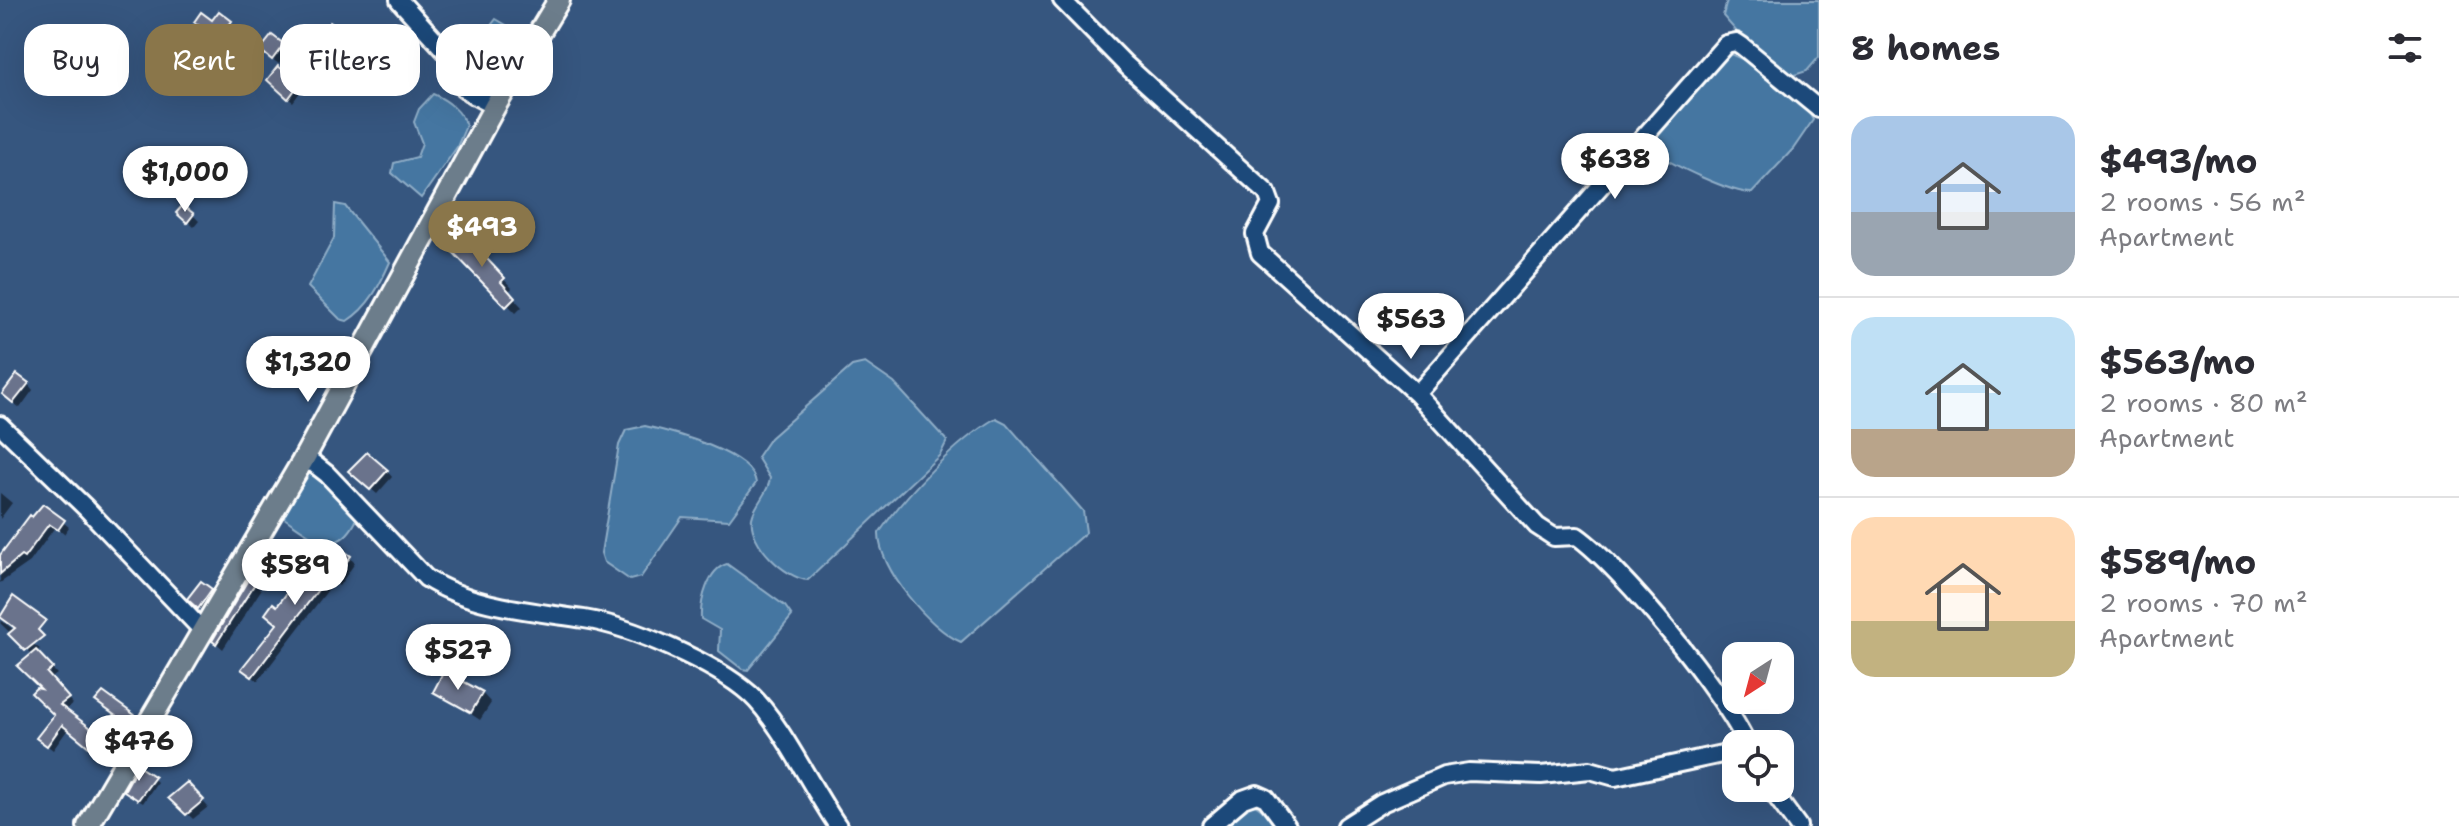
<!DOCTYPE html>
<meta charset="utf-8">
<style>
:root{--surface:#fff;--page:#f7f7f7;--text:#2b2b33;--muted:#7c7c81;--line:#e1e1e2;--accent:#8a764a}
body{margin:0;font-family:"Shantell Sans",sans-serif;background:var(--page);color:var(--text);height:100vh;display:flex;flex-direction:column;font-size:30px;white-space:nowrap}
*{box-sizing:border-box;margin:0}
p{font-size:26px;color:var(--muted)}
.icon{flex:none;width:44px;height:44px;fill:none;stroke:currentColor;stroke-width:2;stroke-linecap:round;stroke-linejoin:round}
.map{position:relative;flex:1;overflow:hidden}
.drawer{display:flex;flex-direction:column;background:var(--surface);width:640px}
.drawer>*{flex:none}
.guide{position:absolute;left:24px;top:24px;width:760px;height:72px;display:flex;gap:16px}
.needle{width:52px;rotate:216deg}
.buttons{position:absolute;left:1722px;top:642px;display:grid;gap:16px}
.buttons a{display:grid;place-items:center;width:72px;height:72px;border-radius:16px;background:var(--surface);box-shadow:0 8px 32px #0002;font-size:40px}
.price{position:absolute;translate:-50% -68px;padding:0 18px;border-radius:28px;background:#fff;color:#222;font-size:26px;line-height:52px;filter:drop-shadow(0 2px 4px #0008)}
.price::after{content:'';position:absolute;left:50%;top:48px;width:24px;height:18px;margin-left:-12px;background:inherit;clip-path:polygon(0 0,100% 0,50% 100%)}
.price.active{background:var(--accent);color:#fff}
ul{padding:0;list-style:none}
li{display:flex;align-items:center;gap:24px;height:200px;padding:0 32px}
li+li{border-top:2px solid var(--line)}
li span{display:grid;place-items:center;flex:none;width:224px;height:160px;border-radius:24px;color:#555}
li>.icon{margin-inline-start:auto}
span .icon{width:96px;height:96px;fill:#fffc;stroke-width:1}
li b{font-size:34px}
h2{display:flex;justify-content:space-between;align-items:center;height:96px;padding:0 32px;font-size:34px}
.pill{padding:0 28px;border-radius:24px;background:var(--surface);box-shadow:0 8px 32px #0002;font-size:28px;line-height:72px}
.pill.active{background:var(--accent);color:#fff}
main{display:flex;flex:1;min-height:0}
.map>svg:first-child{display:block}
.water{fill:#4476a1;stroke:#8fadc7;stroke-width:2}
.shadow{fill:#0007}
.building{fill:#6b738c;stroke:#fff;stroke-width:2}
.lines{fill:none;stroke-linecap:round;stroke-linejoin:round}
.minor-casing{stroke:#fff;stroke-width:22}
.major-casing{stroke:#fff;stroke-width:26}
.minor{stroke:#1f4a7a;stroke-width:16}
.major{stroke:#6c7d8b;stroke-width:20}
</style>
<main>
<div class="map">
<svg width="1819" height="826" viewBox="0 0 1819 826">
<rect width="100%" height="100%" fill="#36567f"/>
<filter id="ink" filterUnits="userSpaceOnUse"><feTurbulence type="fractalNoise" baseFrequency=".0125" numOctaves="2"/><feDisplacementMap in="SourceGraphic" scale="16" xChannelSelector="R" yChannelSelector="G"/><feConvolveMatrix kernelMatrix="1 2 1 2 8 2 1 2 1" color-interpolation-filters="sRGB"/></filter>
<g filter="url(#ink)">
<!-- water -->
<path class="water" d="M1727,0h92v57l-12,14 -16,5 -47,-36 -21,-24z
M496,19l22,13 1,5 -32,57 -5,2 -26,-25z
M1728,53l21,9 58,47 6,11 -20,29 -41,44c-21,0 -80,-28 -99,-42l4,-18z
M433,94c14,6 29,17 33,32l-9,21 -36,51 -29,-25 2,-10 23,-6 5,-14 -8,-21 5,-13z
M335,204l10,2 45,56c-10,23 -21,45 -43,59l-7,-2 -32,-32 26,-49z
M865,363l29,20 53,58 -7,14 -132,125c-22,-1 -60,-37 -56,-62 3,-15 17,-25 18,-40l-13,-21 13,-19 82,-72z
M996,418l10,5 77,88 3,21 -125,110c-31,-13 -83,-74 -82,-109 26,-38 77,-92 117,-115z
M645,426c27,6 108,27 111,57l-27,37 -47,-3 -41,60 -11,3 -26,-18 -3,-9 18,-108 7,-15z
M308,473c21,9 45,24 48,48 -20,39 -45,15 -72,-3l8,-28z
M727,564l58,42 7,10 -44,54 -6,-1 -23,-18 1,-21 -19,-11c-1,-18 7,-50 26,-55z
M1247,804c13,-1 20,12 27,22h-56z"/>
<!-- shadow -->
<path class="shadow" d="M220,14l17,15 -12,15 -23,-17 11,-4z
M330,25l12,9 -13,17 -12,-9z
M282,46l6,5 -9,13 -11,-8z
M299,84l4,4 -10,14 -8,-6z
M193,215l6,6 -5,6 -9,-8z
M471,244l41,44 -4,4 14,15 -6,6 -65,-66z
M28,384l5,6 -13,18 -10,-8z
M387,471l5,6 -15,17 -21,-18z
M0,493l12,10 -12,16z
M43,506l26,21 -5,7 -9,-7 -25,35 -30,21v-25z
M349,557l6,6 -16,23 -5,-4 -76,99 -9,-7 30,-50 -1,-15z
M250,580l11,10 -38,59 -9,-8z
M211,591l5,5 -11,17 -15,-15z
M2,621l38,28 -4,3 21,22 -7,5 23,25 -9,7 39,28 16,-22 -16,-23 37,29 -28,41 -44,-35 -15,21 -9,-7 12,-28 -23,-60 -33,-32z
M436,691l46,2 9,10 -11,17z
M153,778l4,4 -14,21 -13,-8z
M187,784l21,23 -15,12 -22,-21z"/>
<!-- building -->
<path class="building" d="M219,11l13,10 -14,19 -24,-18 7,-10 11,8z
M330,22l11,8 -15,21 -12,-9z
M272,35l12,9 -12,16 -12,-10z
M312,52l9,7 -8,11 -9,-7z
M278,66l22,17 -12,16 -21,-19z
M183,205l11,9 -7,9 -11,-10z
M460,236l7,9 4,-3 34,36 -4,4 14,16 -9,9 -58,-60z
M17,374l12,9 -16,20 -11,-9z
M367,452l21,18 -18,20 -22,-19z
M43,504l22,16 -7,10 -9,-6 -25,34 -3,-2 -21,18v-19l30,-40 2,2z
M336,545l15,11 -19,25 -5,-3 -75,99 -11,-8 36,-45 -12,-10 8,-11 4,3 10,-13 6,5z
M249,578l7,4 -40,62 -4,-3z
M201,581l11,8 -14,20 -11,-10z
M13,596l33,24 -8,10 6,6 -19,15 -17,-17 7,-6 -15,-11z
M36,650l17,18 -6,5 22,25 -9,7 39,29 3,2 15,-19 -22,-16 8,-9 33,24 -30,45 -44,-36 -15,21 -11,-8 18,-23 -23,-22 5,-5 5,1 -24,-23z
M444,671l39,21 -12,21 -38,-21z
M138,766l17,11 -17,23 -14,-9z
M187,782l17,18 -18,15 -18,-17z"/>
<g class="lines">
<!-- minor casing -->
<g class="minor-casing">
<path id="minor" d="M399,0l49,54 6,9 -3,9c8,17 27,26 44,34
M1062,0l64,65 141,128 4,11 -16,30 5,19 157,141 120,132 17,11 23,-1c45,32 148,158 170,208
M1417,394l309,-350 10,-2 6,4 77,63
M0,425l86,83 117,123
M302,462l11,1 14,11 99,104c45,29 106,33 158,41 46,7 131,44 166,75 30,27 63,97 88,132
M1770,788l28,38
M1211,826l32,-27 14,-5 9,4 21,28
M1346,826l36,-23 62,-27 25,-4 72,3 49,-5 25,7 121,-26"/>
</g>
<!-- major casing -->
<g class="major-casing">
<path id="major" d="M88,826l214,-364 193,-356 64,-106"/>
</g>
<!-- minor -->
<use href="#minor" class="minor"/>
<!-- major -->
<use href="#major" class="major"/>
</g>
</g>
</svg>
<div class="buttons">
<a><svg class="needle" viewBox="-14 -14 28 28"><path d="M0-13l5 13h-10z" fill="#e53935"/><path d="M0 13l5-13h-10z" fill="#7c7c81"/></svg></a>
<a><svg class="icon" aria-label="locate" viewBox="0 0 24 24"><circle cx="12" cy="12" r="6"/><path d="M12 2v4M12 18v4M2 12h4M18 12h4"/></svg></a>
</div>
<b class="price" style="left:1615px;top:201px">$638</b>
<b class="price" style="left:185px;top:214px">$1,000</b>
<b class="price active" style="left:482px;top:269px">$493</b>
<b class="price" style="left:1411px;top:361px">$563</b>
<b class="price" style="left:308px;top:404px">$1,320</b>
<b class="price" style="left:295px;top:607px">$589</b>
<b class="price" style="left:458px;top:692px">$527</b>
<b class="price" style="left:139px;top:783px">$476</b>
<div class="guide">
<a class="pill">Buy</a>
<a class="pill active">Rent</a>
<a class="pill">Filters</a>
<a class="pill">New</a>
</div>
</div>
<section class="drawer">
<h2>8 homes<svg class="icon" aria-label="filters" viewBox="0 0 24 24"><path d="M4 7h16M4 17h16"/><circle cx="9" cy="7" r="2"/><circle cx="15" cy="17" r="2"/></svg></h2>
<ul>
<li><span style="background:linear-gradient(#a9c7e8 60%,#9aa5b1 0)"><svg class="icon" aria-label="home" viewBox="0 0 24 24"><path d="M3 11l9-7 9 7M6 9v11h12V9"/></svg></span><div><b>$493/mo</b><p>2 rooms · 56 m²</p><p>Apartment</p></div></li>
<li><span style="background:linear-gradient(#bfe0f5 70%,#b9a48a 0)"><svg class="icon" aria-label="home" viewBox="0 0 24 24"><path d="M3 11l9-7 9 7M6 9v11h12V9"/></svg></span><div><b>$563/mo</b><p>2 rooms · 80 m²</p><p>Apartment</p></div></li>
<li><span style="background:linear-gradient(#ffd9b3 65%,#c2b280 0)"><svg class="icon" aria-label="home" viewBox="0 0 24 24"><path d="M3 11l9-7 9 7M6 9v11h12V9"/></svg></span><div><b>$589/mo</b><p>2 rooms · 70 m²</p><p>Apartment</p></div></li>
</ul>
</section>
</main>
